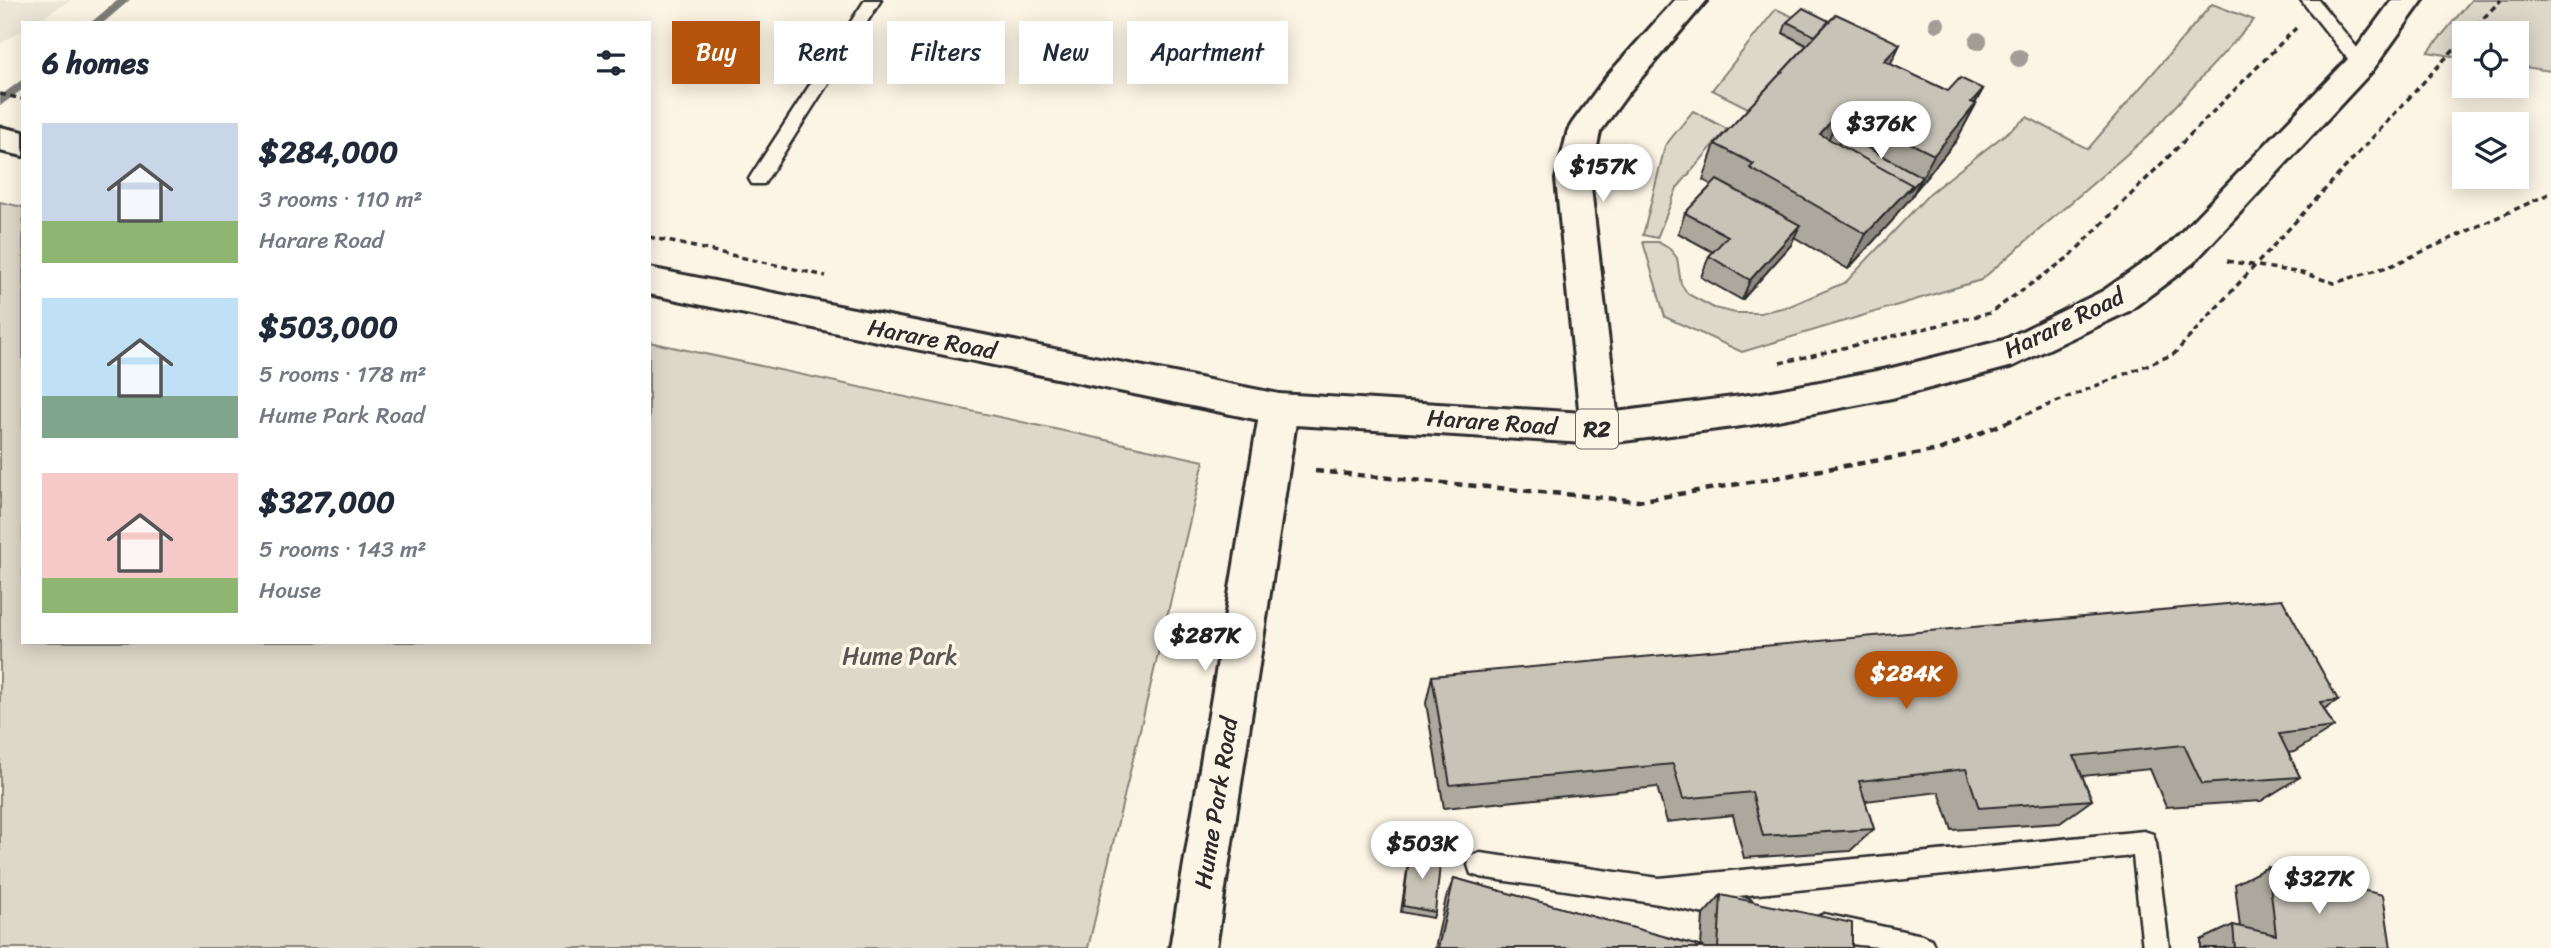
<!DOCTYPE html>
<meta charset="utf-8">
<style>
:root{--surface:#fff;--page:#f6f6f7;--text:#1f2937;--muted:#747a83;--accent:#b45309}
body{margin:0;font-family:Sriracha,sans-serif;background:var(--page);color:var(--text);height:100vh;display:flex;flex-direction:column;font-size:26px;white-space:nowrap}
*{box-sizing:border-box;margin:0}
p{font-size:23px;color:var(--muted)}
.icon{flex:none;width:38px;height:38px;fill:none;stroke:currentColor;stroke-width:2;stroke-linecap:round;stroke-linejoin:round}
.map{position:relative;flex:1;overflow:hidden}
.side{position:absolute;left:21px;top:21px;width:630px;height:623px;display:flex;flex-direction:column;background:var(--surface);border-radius:0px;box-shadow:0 4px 18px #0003}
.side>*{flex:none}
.hud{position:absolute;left:672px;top:21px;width:665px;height:63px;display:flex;gap:14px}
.fabs{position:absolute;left:2452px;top:21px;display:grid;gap:14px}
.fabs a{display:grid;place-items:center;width:77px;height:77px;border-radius:0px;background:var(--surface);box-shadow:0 4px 18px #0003;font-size:35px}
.price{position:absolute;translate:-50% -60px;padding:0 16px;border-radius:24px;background:#fff;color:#222;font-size:23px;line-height:46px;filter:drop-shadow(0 2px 4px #0008)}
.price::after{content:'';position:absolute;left:50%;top:42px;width:21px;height:16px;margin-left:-10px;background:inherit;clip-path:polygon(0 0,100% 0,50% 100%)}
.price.selected{background:var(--accent);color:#fff}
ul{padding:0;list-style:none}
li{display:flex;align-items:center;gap:21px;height:175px;padding:0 21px}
li span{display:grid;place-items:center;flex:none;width:196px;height:140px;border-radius:0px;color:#555}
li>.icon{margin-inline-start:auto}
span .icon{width:84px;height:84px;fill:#fffc;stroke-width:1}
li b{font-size:30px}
h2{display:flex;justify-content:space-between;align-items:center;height:84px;padding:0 21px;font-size:30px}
.pill{padding:0 24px;border-radius:0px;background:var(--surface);box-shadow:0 4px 18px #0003;font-size:24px;line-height:63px}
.pill.selected{background:var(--accent);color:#fff}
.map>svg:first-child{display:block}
.built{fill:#ece6d7}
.green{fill:#ded8ca;stroke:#84827a;stroke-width:2}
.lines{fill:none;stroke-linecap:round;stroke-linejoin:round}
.stream{fill:#7d7b74;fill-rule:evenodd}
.service-casing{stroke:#2b2b2b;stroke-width:5}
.minor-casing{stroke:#2b2b2b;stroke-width:6}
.trunk-casing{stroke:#2b2b2b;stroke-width:6}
.path-far1{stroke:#2b2b2b;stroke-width:3.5;stroke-dasharray:6 4.5;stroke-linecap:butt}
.path{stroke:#2b2b2b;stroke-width:4.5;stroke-dasharray:8 6;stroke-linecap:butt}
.service{fill:#fcf5e5;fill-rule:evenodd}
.minor{fill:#fcf5e5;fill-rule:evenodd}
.trunk{fill:#fcf5e5;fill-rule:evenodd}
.tree{fill:#a29e95}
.wall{fill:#aca89d;stroke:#2b2b2b;stroke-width:2}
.shaded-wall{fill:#8c8880;stroke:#2b2b2b;stroke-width:2}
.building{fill:#c8c3b7;stroke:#2b2b2b;stroke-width:2}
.labels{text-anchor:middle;stroke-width:7;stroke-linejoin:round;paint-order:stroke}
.shield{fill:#fcf5e5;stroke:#6a6863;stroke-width:2}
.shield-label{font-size:23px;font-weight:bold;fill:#2b2b2b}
.street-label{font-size:24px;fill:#2b2b2b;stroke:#fcf5e5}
.park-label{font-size:24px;fill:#585653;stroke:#fcf5e5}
</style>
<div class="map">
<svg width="2551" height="948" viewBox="0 0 2551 948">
<rect width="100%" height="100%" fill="#fcf5e5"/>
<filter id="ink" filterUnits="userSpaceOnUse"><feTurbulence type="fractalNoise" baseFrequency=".0143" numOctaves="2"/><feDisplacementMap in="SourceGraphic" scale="14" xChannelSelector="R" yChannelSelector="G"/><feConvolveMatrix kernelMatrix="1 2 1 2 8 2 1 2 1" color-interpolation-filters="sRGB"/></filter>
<g filter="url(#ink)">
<!-- built -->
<path class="built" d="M0,0h71l-37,23h-11v7l-23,14z"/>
<!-- green -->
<path class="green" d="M2471,0h80v71l-34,-5 -1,-33h-52v25l-36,-6z
M2212,4l42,16 -106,116 -167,144 -239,72 -77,-35 -22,-75h15l11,6 8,10 4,26 7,10 26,14 22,5h24l30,-7 56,-24 84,-89 97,-76 61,32z
M1776,9l22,10 -14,15 25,13 -59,62 -38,-19z
M1693,111l34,18 -50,59 -20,50 -14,-3 22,-89z
M0,202l23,5v435h626v-300l555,119 -116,487h-1088z"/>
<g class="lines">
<!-- stream -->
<path class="stream" d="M118,0h12l-27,23h-13z
M23,79v10l-23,17v-10z"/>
<!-- service casing -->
<g class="service-casing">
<path id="service" d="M865,0h16l-117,184h-12l-3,-5 3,-5z
M2301,0h17l49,60 3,4 -3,4h-12z
M2144,831l9,3 3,9 13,105h-26l-10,-92 -395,40 12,4 4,9 -4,9 -9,4 -82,-18 -179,-27 -9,-3 -3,-9 3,-9 9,-3 179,25z
M1824,914l98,21 9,4 4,9c-40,0 -82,0 -120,-12l-4,-9 4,-9z"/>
</g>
<!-- minor casing -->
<g class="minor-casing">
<path id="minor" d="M1675,0h32l-78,92 -29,40 -10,47 29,250 -6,11 -13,4 -13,-4 -6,-11 -25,-250 12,-49 5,-8 34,-46z
M1279,394l13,4 6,11 -82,539h-46l90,-539 6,-11z"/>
</g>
<!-- trunk casing -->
<g class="trunk-casing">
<path id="trunk" d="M2392,0h31l-51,71 -179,192 -64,48 -116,55 -121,32 -135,26 -157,20 -321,-20 -630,-130v-26l630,126 321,20 157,-20 135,-26 112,-28 99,-49 66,-46 181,-188z
M0,127l23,5v24l-23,-5z"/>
</g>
<!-- path-far1 -->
<path class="path-far1" d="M2469,33l32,-33
M0,94l23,5
M649,237l177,39
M2227,261l75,12 32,10 59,-18 158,-72
M1780,363l210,-50 79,-56 227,-229
M2007,422l167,-68 290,-316"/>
<!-- path -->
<path class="path" d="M1315,471l323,30 301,-51 73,-30"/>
<!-- service -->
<use href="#service" class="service"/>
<!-- minor -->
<use href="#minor" class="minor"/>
<!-- trunk -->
<use href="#trunk" class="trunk"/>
</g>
<!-- trees -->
<g class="tree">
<circle cx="1937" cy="24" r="8"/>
<circle cx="1978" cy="41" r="9"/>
<circle cx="2019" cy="58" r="9"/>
</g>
<!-- wall -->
<path class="wall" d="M1829,21l71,23 -10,20 58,27 35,-2 -8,15h1l-20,37 -41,50 -4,7 -14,15 -4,7 -45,49 -54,-32 -3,8 -49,55 -41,-23 8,-21 4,-4 -35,-19 7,-20 27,-28 -9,-5 12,-36 92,-99 -24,-12 4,-11z
M1432,676l906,24 -14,9 10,18 -40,25 -6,1 12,24 -39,24 -95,6 -16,-38 -68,7 10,24 -32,23 -108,7 -13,-38 -74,9 9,28 -24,22 -106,7 -11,-43 -66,7 -10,-35 -213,21 -18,-105z
M1410,850l25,62 -2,6 -32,-6z
M2268,867l123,81h-190v-8l32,-15 7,2 -5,-43z
M1454,878l247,69 2,-32 18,-20 131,53h-417l11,-50z"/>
<!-- shaded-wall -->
<path class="shaded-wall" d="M1900,44l-17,36 1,-19z
M1983,89l-12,21 5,-6 -20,37 -41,50 19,-36 37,-53z
M1842,109l-16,36 -6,-11z
M1922,177l-11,21 -14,15 -4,7 -45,49 18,-35 46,-49z
M1800,225l-9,20 -49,55 8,-20z"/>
<!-- building -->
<path class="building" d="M1803,8l26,13 -14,15 -28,-14z
M1836,14l64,30 -16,17 64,30 12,-13 23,11 -12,13 5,2 -42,51 -92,-46 -22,25 92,51 -46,49 -116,-66 4,-4 -39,-20z
M1846,136l76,41 -14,15 4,-7 -74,-41z
M1717,180l83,45 -50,55 -41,-24 19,-20 -43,-23z
M2282,599l56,101 -18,2 14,25 -55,7 21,43 -98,7 -18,-39 -110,11 18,44 -113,8 -13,-39 -107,12 15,48 -111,7 -11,-44 -69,7 -10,-35 -223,21 -18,-109z
M1410,850l31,6 -6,56 -32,-6z
M2268,867l115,28 8,53h-156l-2,-23 43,10z
M1454,878l252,70h-268z
M1721,895l131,28v25h-134z"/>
</g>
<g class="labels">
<!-- shield labels -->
<rect class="shield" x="1576" y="409.5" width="42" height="39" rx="5"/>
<g class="shield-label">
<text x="1597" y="437">R2</text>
</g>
<!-- street labels -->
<g class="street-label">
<text transform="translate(2064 323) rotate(-26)" y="8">Harare Road</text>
<text transform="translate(932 339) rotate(11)" y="8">Harare Road</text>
<text transform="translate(1492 422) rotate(4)" y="8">Harare Road</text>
<text transform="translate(1216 803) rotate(-81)" y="8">Hume Park Road</text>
</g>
<!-- park labels -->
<g class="park-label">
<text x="900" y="664">Hume Park</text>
</g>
</g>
</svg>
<div class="fabs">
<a><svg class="icon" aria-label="locate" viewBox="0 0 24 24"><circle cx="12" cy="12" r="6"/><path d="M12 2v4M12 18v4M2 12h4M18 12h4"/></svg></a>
<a><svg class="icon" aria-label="layers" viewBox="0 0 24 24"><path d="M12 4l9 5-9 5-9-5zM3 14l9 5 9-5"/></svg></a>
</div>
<b class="price" style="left:1881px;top:161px">$376K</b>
<b class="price" style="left:1603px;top:204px">$157K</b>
<b class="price" style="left:1205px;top:673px">$287K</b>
<b class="price selected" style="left:1906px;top:711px">$284K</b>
<b class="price" style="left:1422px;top:881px">$503K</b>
<b class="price" style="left:2319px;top:916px">$327K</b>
<div class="hud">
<a class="pill selected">Buy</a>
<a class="pill">Rent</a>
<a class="pill">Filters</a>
<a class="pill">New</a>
<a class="pill">Apartment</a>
</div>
<section class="side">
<h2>6 homes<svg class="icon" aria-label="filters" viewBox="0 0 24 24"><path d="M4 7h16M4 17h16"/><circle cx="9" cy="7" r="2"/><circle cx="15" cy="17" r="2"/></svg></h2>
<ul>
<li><span style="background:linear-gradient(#c9d6e8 70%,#8fb573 0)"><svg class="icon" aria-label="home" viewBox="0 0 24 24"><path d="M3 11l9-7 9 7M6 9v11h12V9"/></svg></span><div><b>$284,000</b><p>3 rooms · 110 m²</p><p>Harare Road</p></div></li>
<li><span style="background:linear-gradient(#bfe0f5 70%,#7fa58c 0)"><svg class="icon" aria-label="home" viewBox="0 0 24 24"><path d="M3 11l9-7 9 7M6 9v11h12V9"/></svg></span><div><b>$503,000</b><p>5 rooms · 178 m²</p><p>Hume Park Road</p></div></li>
<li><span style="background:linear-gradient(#f6c9c9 75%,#8fb573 0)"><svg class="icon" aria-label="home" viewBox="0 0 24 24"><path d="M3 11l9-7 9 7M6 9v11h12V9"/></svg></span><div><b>$327,000</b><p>5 rooms · 143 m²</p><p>House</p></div></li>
</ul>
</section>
</div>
